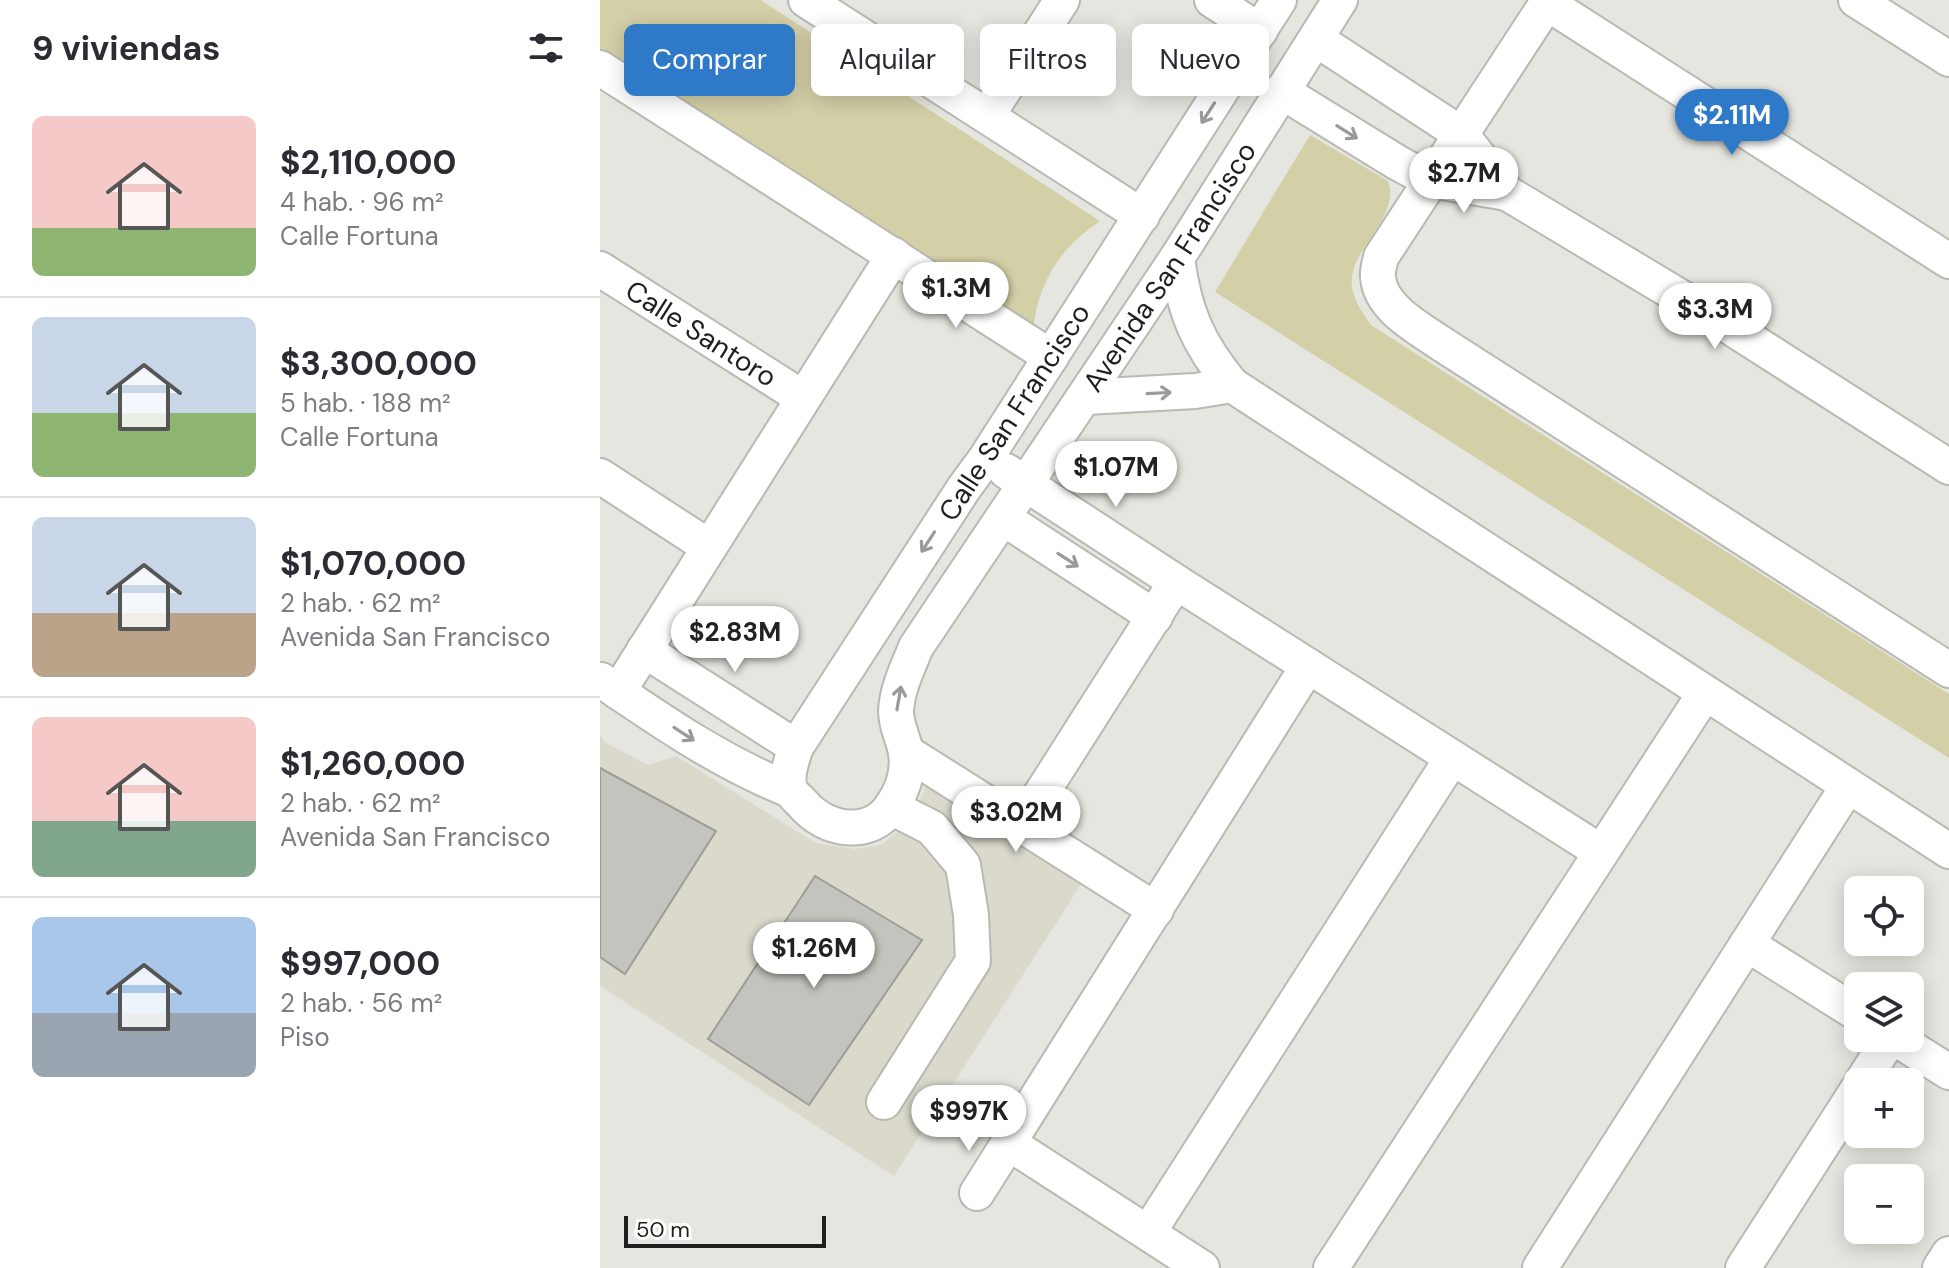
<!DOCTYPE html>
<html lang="es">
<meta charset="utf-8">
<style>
:root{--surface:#fff;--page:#f2f2f3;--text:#2b2b33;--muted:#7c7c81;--line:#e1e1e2;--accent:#2f79c9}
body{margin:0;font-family:"DM Sans",sans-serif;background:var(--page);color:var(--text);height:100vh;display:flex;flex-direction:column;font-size:30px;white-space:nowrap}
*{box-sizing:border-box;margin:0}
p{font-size:26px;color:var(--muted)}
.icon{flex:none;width:44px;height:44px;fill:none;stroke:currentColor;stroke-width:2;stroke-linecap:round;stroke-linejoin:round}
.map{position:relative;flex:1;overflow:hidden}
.side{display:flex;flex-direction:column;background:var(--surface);width:600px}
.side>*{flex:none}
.guide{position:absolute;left:24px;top:24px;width:760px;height:72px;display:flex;gap:16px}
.controls{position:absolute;left:1244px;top:876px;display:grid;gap:16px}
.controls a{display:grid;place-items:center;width:80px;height:80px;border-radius:12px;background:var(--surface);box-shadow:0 4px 20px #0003;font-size:40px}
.scale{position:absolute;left:24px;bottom:20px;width:202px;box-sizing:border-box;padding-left:8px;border:4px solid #201f1d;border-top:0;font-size:22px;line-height:28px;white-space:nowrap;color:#201f1d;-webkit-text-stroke:6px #fffffe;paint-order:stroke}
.price{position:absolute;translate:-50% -68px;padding:0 18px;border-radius:28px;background:#fff;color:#222;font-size:26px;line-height:52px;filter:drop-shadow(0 2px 4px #0008)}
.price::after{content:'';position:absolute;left:50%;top:48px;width:24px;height:18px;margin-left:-12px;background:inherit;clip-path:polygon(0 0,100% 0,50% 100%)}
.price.selected{background:var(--accent);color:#fff}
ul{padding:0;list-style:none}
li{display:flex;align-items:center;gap:24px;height:200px;padding:0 32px}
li+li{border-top:2px solid var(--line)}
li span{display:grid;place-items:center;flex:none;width:224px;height:160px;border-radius:12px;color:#555}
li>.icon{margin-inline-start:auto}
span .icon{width:96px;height:96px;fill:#fffc;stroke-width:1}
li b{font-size:34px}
h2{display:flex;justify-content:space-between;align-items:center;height:96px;padding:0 32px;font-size:34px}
.tag{padding:0 28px;border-radius:12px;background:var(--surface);box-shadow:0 4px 20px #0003;font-size:28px;line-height:72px}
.tag.selected{background:var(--accent);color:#fff}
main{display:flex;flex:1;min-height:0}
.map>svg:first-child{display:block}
.built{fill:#dad9cc}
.green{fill:#d3cfa7}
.building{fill:#c4c4be;stroke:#9d9c97;stroke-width:2}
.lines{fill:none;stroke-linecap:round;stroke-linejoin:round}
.minor-casing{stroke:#b9b9b3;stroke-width:38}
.minor{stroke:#fff;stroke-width:34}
.oneway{stroke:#9b9a99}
.labels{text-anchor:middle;stroke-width:6;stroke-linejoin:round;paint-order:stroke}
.street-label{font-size:28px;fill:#201f1d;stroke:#fffffe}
</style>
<main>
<section class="side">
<h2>9 viviendas<svg class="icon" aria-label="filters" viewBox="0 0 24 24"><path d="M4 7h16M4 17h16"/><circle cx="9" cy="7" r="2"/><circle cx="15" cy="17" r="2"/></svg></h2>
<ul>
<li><span style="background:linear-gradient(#f6c9c9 70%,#8fb573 0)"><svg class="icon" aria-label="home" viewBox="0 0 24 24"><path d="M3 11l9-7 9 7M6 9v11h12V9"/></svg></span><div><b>$2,110,000</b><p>4 hab. · 96 m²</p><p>Calle Fortuna</p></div></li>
<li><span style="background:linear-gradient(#c9d6e8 60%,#8fb573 0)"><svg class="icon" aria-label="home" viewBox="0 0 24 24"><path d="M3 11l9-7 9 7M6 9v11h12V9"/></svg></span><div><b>$3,300,000</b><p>5 hab. · 188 m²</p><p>Calle Fortuna</p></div></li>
<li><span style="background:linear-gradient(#c9d6e8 60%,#b9a48a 0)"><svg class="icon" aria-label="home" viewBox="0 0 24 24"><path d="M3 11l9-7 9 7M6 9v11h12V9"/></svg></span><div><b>$1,070,000</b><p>2 hab. · 62 m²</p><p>Avenida San Francisco</p></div></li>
<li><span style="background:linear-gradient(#f6c9c9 65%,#7fa58c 0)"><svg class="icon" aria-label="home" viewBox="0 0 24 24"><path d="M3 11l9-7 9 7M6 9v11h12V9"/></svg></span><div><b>$1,260,000</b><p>2 hab. · 62 m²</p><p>Avenida San Francisco</p></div></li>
<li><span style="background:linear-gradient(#a9c7e8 60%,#9aa5b1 0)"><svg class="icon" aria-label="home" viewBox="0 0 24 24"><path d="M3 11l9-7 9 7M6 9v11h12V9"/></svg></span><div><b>$997,000</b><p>2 hab. · 56 m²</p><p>Piso</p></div></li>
</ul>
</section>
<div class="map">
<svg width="1349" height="1268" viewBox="0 0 1349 1268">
<rect width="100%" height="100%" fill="#e6e6e0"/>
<!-- built -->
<path class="built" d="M0,735l4,7 44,23 28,-9 140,87 39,6 28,-5 22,-20 13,-17 8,-23 156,99 -188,293 -294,-190z"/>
<!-- green -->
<path class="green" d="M0,0h161l339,221c-40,27 -62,61 -67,110l-433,-281z
M710,135l78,46c14,39 -46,71 -35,111 3,11 11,23 18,33l578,369v64l-734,-466z"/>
<!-- building -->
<path class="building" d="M0,768l116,63 -91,143 -25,-17z
M215,876l107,64 -113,165 -101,-66z"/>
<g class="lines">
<!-- minor casing -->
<g class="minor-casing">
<g id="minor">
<path d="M206,0l336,216"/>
<path d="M612,0l48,31"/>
<path id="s1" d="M679,0l-293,458 -22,30 -168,259c-4,13 -11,28 -6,42 2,5 8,10 12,14 23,28 68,36 90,3 10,-15 17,-34 14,-53 -2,-14 -10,-26 -10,-42 1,-22 12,-44 20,-64l261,-389 163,-258"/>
<path d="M949,0l-168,257c-1,6 -4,14 -3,20 2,32 44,53 67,69l504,324"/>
<path d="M1256,0l93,59"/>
<path d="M947,3l402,258"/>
<path d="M716,39l145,95 46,59 220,132 222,142"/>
<path d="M0,68l451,289"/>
<path d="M681,91l117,72 32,17 77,13"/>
<path d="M387,116l75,-116"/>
<path d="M577,258c7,54 21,86 55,127l717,466"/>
<path id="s2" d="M0,269l203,129"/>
<path d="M486,397l109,-6 37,-6"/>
<path d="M406,471l170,111"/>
<path d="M0,476l109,71"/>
<path d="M403,518l152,99"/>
<path d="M44,650l152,97"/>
<path d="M1,680c60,41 121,83 189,110"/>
<path d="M18,692l276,-437"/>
<path d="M306,752l250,158"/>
<path d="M422,824l154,-242 425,270"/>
<path d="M1147,944l111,70"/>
<path d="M1295,1038l54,34"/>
<path d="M1262,1082l28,-44"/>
<path d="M284,1102l89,-141 -2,-46 -8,-50 -31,-37 -41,-21"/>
<path d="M410,1144l192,124"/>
<path d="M377,1193l331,-527"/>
<path d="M548,1233l304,-475"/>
<path d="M731,1268l374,-575"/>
<path d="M940,1268l308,-482"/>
<path d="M1143,1268l115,-179"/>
<path d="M1340,1268l9,-14"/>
</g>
</g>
<!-- minor -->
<use href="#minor" class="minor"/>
</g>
<!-- one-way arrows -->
<defs><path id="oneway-shaft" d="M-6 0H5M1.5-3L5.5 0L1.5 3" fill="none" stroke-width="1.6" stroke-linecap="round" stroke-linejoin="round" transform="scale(2)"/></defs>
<g class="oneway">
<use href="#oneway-shaft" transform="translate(608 113) rotate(123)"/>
<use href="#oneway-shaft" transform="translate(747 132) rotate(32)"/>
<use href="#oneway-shaft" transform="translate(559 393) rotate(-3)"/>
<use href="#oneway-shaft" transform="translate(328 542) rotate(123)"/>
<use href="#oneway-shaft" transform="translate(468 560) rotate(33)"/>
<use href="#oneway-shaft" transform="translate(299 698) rotate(-80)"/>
<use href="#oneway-shaft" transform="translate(84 734) rotate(33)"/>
</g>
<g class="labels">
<!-- street labels -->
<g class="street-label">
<text dy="10" stroke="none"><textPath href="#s1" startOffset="1680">Avenida San Francisco</textPath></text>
<text dy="10" stroke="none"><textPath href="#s2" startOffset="120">Calle Santoro</textPath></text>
<text transform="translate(414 412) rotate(-57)" y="10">Calle San Francisco</text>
</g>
</g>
</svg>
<div class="controls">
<a><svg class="icon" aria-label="locate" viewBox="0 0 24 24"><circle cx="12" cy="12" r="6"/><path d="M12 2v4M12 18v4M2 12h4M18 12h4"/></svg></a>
<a><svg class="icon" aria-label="layers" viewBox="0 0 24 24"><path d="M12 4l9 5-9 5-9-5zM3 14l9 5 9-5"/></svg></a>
<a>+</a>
<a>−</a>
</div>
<div class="scale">50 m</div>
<b class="price selected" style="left:1132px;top:157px">$2.11M</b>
<b class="price" style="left:864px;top:215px">$2.7M</b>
<b class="price" style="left:356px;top:330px">$1.3M</b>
<b class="price" style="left:1115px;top:351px">$3.3M</b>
<b class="price" style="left:516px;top:509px">$1.07M</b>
<b class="price" style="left:135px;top:674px">$2.83M</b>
<b class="price" style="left:416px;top:854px">$3.02M</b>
<b class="price" style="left:214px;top:990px">$1.26M</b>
<b class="price" style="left:369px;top:1153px">$997K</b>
<div class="guide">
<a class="tag selected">Comprar</a>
<a class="tag">Alquilar</a>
<a class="tag">Filtros</a>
<a class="tag">Nuevo</a>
</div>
</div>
</main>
